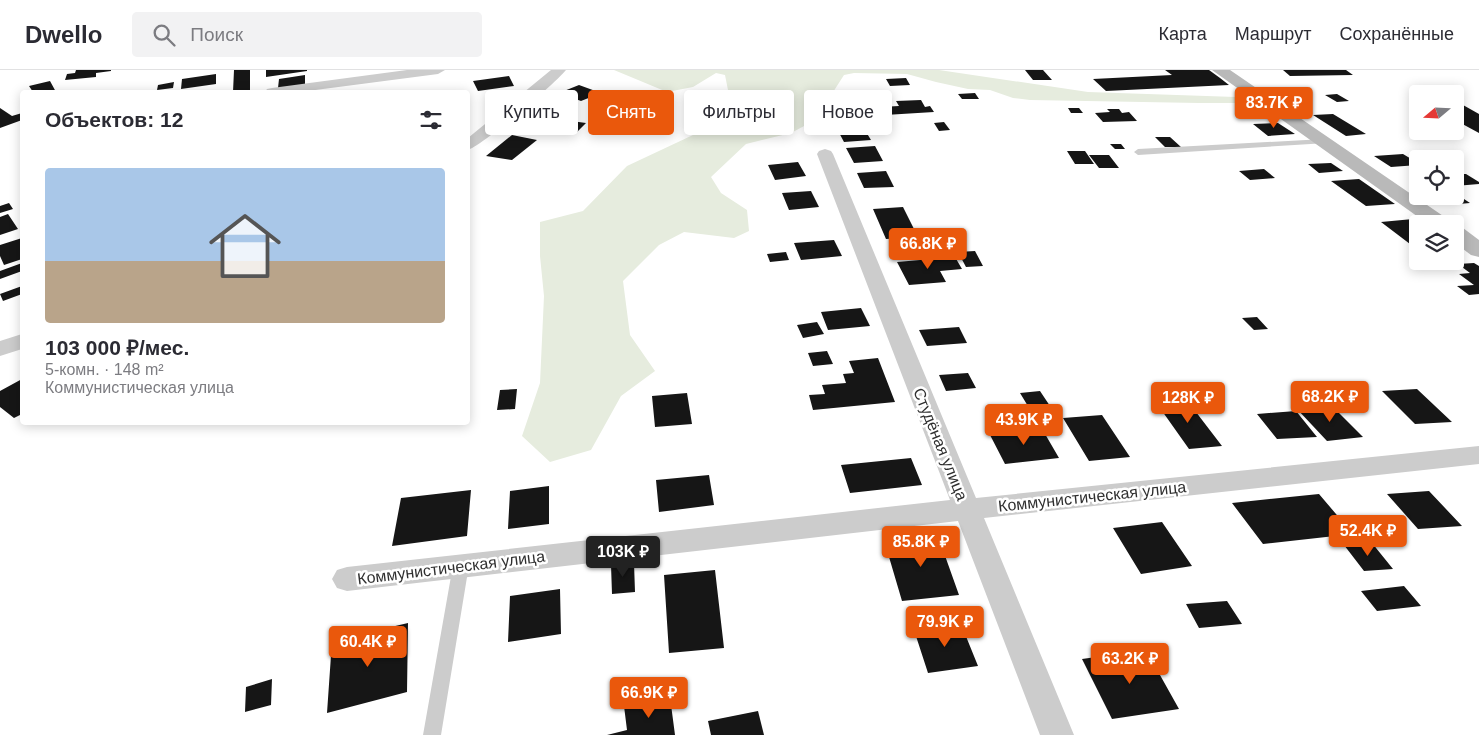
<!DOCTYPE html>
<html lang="ru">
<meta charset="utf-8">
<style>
:root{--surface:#fff;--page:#f2f2f3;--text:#2b2b33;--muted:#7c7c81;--line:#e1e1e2;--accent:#ea580c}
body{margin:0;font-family:Helvetica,sans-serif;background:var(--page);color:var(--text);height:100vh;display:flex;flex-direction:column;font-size:19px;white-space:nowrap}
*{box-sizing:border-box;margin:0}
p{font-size:16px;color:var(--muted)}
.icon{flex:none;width:28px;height:28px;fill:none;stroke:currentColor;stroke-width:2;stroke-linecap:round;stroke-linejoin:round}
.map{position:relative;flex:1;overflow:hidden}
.drawer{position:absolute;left:20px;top:20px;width:450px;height:335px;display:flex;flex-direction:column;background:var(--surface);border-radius:5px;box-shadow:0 2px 12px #0003}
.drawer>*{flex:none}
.guide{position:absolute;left:485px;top:20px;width:475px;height:45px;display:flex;gap:10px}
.needle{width:32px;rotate:251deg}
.buttons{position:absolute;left:1409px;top:15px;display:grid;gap:10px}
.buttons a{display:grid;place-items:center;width:55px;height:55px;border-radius:5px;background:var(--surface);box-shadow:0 2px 12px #0003;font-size:25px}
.price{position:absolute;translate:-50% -42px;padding:0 11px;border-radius:5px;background:var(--accent);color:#fff;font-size:16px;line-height:32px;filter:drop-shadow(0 1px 2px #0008)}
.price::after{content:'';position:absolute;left:50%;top:30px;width:15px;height:11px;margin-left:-8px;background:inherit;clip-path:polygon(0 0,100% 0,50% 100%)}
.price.current{background:#222;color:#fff}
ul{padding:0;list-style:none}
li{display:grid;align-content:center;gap:10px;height:265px;padding:0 25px}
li+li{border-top:1px solid var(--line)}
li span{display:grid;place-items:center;height:155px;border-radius:5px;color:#555}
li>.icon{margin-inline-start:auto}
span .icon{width:90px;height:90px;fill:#fffc;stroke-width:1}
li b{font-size:21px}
h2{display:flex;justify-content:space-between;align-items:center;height:60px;padding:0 25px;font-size:21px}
.pill{padding:0 18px;border-radius:5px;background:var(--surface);box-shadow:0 2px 12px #0003;font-size:18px;line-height:45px}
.pill.current{background:var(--accent);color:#fff}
header{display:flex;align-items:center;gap:30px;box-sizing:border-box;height:70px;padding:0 25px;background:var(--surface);border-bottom:1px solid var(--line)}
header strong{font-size:24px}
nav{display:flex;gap:28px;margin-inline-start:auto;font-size:18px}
.search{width:350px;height:45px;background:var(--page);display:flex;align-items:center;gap:12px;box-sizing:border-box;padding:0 18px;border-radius:5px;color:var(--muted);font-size:19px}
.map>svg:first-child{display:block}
.green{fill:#e6ecde}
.building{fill:#161616}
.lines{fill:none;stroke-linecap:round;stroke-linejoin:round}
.lane{fill:#ccc;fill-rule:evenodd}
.street{fill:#ccc;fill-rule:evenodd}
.secondary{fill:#b9b9b9;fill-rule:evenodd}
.labels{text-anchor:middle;stroke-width:5;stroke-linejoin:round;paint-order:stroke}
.street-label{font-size:16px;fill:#2f2f2f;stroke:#fff}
</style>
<header>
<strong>Dwello</strong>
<div class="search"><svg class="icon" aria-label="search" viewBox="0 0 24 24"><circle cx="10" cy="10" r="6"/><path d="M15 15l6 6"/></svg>Поиск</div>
<nav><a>Карта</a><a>Маршрут</a><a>Сохранённые</a></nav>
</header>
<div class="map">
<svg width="1479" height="665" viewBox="0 0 1479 665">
<rect width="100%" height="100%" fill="#fff"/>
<!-- green -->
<path class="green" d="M614,0h325l149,22 148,5 8,2 -7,4h-38l-169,-3 -17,-2 -23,-8 -22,-1 -32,-7 -29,-8 -53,-1 -10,2 -25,39 -13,11 -15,8 -45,11 -35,33 10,16 26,17 2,21 -15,7 -50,-6 -25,13 -36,36 7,54 25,36 -34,25 -30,54 -41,12 -28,-26 18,-53 4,-87 -4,-40v-34l43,-11 44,-45 66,-31 35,-45 -3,-15 -9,-2 -23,14 -26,5z"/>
<!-- building -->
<path class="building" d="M76,0h35v1l-15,2v4l-31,3 2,-6 8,-1z
M234,0h16v20l-17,2z
M266,0h41v1l-41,6z
M1025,0h18l9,10h-19z
M1165,0h44l11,8h-14h14l9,7 -123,6 -13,-12 79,-4z
M1283,0h63l7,5 -63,1z
M216,4v10l-35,5 1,-10z
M305,5v10l-27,3 1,-9z
M509,6l5,10 -36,5 -5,-10z
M906,8l4,7 -20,1 -4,-7z
M50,11l6,11h-23l-4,-6z
M174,12l-1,6 -16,2 1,-5z
M579,15l22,8 -20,8 -22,-8z
M854,20l6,5 -10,2 -6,-5z
M975,23l4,6h-17l-4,-5z
M1337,24l12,7 -12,1 -12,-7z
M561,27l9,4 -10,4 -9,-4z
M921,30l4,7 5,-1 4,6 -49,3 -4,-8 18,-1 -3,-5z
M1463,35l16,9v19l-24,-13v-14z
M0,38l12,8 10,-3v7l-22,8z
M1068,38h11l4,5h-12z
M1107,39h12l3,4 7,-1 8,9 -34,1 -8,-9 15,-1z
M1263,44l6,5h-14l-6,-4z
M1333,44l33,20 -20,2 -33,-21z
M564,50l22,3 -11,11 -22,-3z
M944,52l6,8 -11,1 -5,-8z
M1278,53l17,11 -27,2 -15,-12z
M863,57l8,13 -27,2 -7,-13z
M512,65l25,5 -25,20 -26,-4z
M1155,67h15l11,10h-16z
M1110,74h11l4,5h-10z
M875,76l8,15 -29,2 -8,-15z
M1067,81h18l9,13h-19z
M1403,84l15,9v2l-27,2 -17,-11z
M1089,85h20l10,13h-20z
M798,92l8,14 -31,4 -7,-15z
M1331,93l12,8 -24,2 -11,-9z
M1264,99l11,9 -25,2 -11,-9z
M886,101l8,16 -30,1 -7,-15z
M1455,104h11l13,8v2l-24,2z
M1359,109l36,25 -29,2 -35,-25z
M811,121l8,16 -30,3 -7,-17z
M1455,123l15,10 -23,2 -14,-9h22z
M9,133l4,6 -13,4v-7z
M903,137l15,30 -32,2 -13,-30z
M8,144l10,15 -18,6v-18z
M1413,149l5,4v20l-8,1 -29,-22z
M22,168v21l-18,6 -4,-9v-11z
M834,170l8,16 -41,4 -7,-17z
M975,181l8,15 -17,1 -8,-15z
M786,182l3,8 -19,2 -3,-8z
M955,187l7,12 -22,2 6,11 -37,3 -12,-23z
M22,193v8l-22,8v-8z
M1474,193l5,3v28l-10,1 -12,-9 17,-1 -15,-11 11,-1 -12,-9z
M22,216v8l-19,7 -3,-7z
M861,238l9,18 -42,4 -7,-18z
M1257,247l11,12 -14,1 -12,-12z
M817,252l7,12 -21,4 -6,-13z
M959,257l8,16 -40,3 -8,-16z
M827,281l6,13 -20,2 -5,-13z
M878,288l17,44 -82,8 -4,-15 16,-1 -3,-9 24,-2 -3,-9 11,-1 -5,-12z
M968,303l8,15 -30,3 -7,-16z
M22,309v35l-8,4 -14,-11v-16z
M517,319l-2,20 -18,1 3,-20z
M1417,319l35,33 -37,2 -33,-33z
M1040,321l18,27 -21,3 -17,-28z
M687,323l5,31 -37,3 -3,-31z
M1186,329l36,47 -33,3 -34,-48z
M1332,336l31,31 -36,4 -30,-32z
M1296,341l21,26 -40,2 -20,-25z
M1102,345l28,42 -41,4 -26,-43z
M1041,357l18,31 -54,6 -16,-31z
M911,388l11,27 -72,8 -9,-28z
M709,405l5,30 -55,7 -3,-32z
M549,416v38l-41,5 2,-38z
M471,420l-4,46 -75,10 9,-48z
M1429,421l33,35 -44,3 -31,-35z
M1319,424l34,40 -90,10 -31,-41z
M1162,452l30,44 -51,8 -28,-46z
M938,466l21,59 -57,6 -18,-61z
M1372,473l21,26 -29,2 -20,-26z
M634,493l1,29 -23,2 -1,-29z
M715,500l9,78 -55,5 -5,-78z
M1404,516l17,20 -44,5 -16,-20z
M560,519l1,45 -53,8 2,-46z
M1227,531l15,23 -43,4 -13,-24z
M408,553l-1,69 -80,21 5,-72z
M961,554l17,42 -50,7 -14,-43z
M1146,580l33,59 -67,10 -30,-60z
M272,609l-1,26 -26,7 1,-25z
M670,627l5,38h-68l20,-5 -3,-24z
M758,641l6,24h-53l-3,-14z"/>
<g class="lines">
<!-- lane -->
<path class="lane" d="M1324,69l4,2 -1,2 -189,12 -4,-3 4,-3z
M461,489l5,2 3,4 -28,170h-18l30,-170 3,-4z"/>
<!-- street -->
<path class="street" d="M407,0h38l-7,4 -138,18h-35l2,-3 5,-1z
M551,0h15c-10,13 -86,77 -98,80v-12z
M825,79l6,2 2,3 143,344 503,-52v18l-495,54 90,217h-34l-82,-214 -611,70 -10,-3 -5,-9 5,-9 10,-3 603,-67 -133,-346 2,-3z
M22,264v15l-22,7v-15z"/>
<!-- secondary -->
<path class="secondary" d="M1212,0h18l219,150 3,4h-24z
M1455,157l8,1 16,12v17l-8,-2 -16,-12z"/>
</g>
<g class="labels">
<!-- street labels -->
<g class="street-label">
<text transform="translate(941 374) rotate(68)" y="6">Студёная улица</text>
<text transform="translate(1092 426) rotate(-6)" y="6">Коммунистическая улица</text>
<text transform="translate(451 497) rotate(-7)" y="6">Коммунистическая улица</text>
</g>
</g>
</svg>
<div class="buttons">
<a><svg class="needle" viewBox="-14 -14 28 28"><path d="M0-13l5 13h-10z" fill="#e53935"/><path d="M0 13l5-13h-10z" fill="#7c7c81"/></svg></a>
<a><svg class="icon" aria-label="locate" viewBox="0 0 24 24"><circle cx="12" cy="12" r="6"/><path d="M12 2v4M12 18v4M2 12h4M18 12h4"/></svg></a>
<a><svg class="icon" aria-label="layers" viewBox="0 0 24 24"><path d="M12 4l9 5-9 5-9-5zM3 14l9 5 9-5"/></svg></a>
</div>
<b class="price" style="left:1274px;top:59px">83.7K ₽</b>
<b class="price" style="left:928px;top:200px">66.8K ₽</b>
<b class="price" style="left:1330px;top:353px">68.2K ₽</b>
<b class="price" style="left:1188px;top:354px">128K ₽</b>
<b class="price" style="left:1024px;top:376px">43.9K ₽</b>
<b class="price" style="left:1368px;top:487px">52.4K ₽</b>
<b class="price" style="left:921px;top:498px">85.8K ₽</b>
<b class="price current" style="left:623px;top:508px">103K ₽</b>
<b class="price" style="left:945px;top:578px">79.9K ₽</b>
<b class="price" style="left:368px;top:598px">60.4K ₽</b>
<b class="price" style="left:1130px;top:615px">63.2K ₽</b>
<b class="price" style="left:649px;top:649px">66.9K ₽</b>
<div class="guide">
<a class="pill">Купить</a>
<a class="pill current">Снять</a>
<a class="pill">Фильтры</a>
<a class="pill">Новое</a>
</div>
<section class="drawer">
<h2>Объектов: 12<svg class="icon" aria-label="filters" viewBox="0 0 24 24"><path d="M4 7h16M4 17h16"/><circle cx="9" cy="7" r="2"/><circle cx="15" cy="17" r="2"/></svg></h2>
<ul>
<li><span style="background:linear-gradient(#a9c7e8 60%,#b9a48a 0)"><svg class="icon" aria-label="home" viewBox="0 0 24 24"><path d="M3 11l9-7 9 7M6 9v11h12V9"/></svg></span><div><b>103 000 ₽/мес.</b><p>5-комн. · 148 m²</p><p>Коммунистическая улица</p></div></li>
</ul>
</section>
</div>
